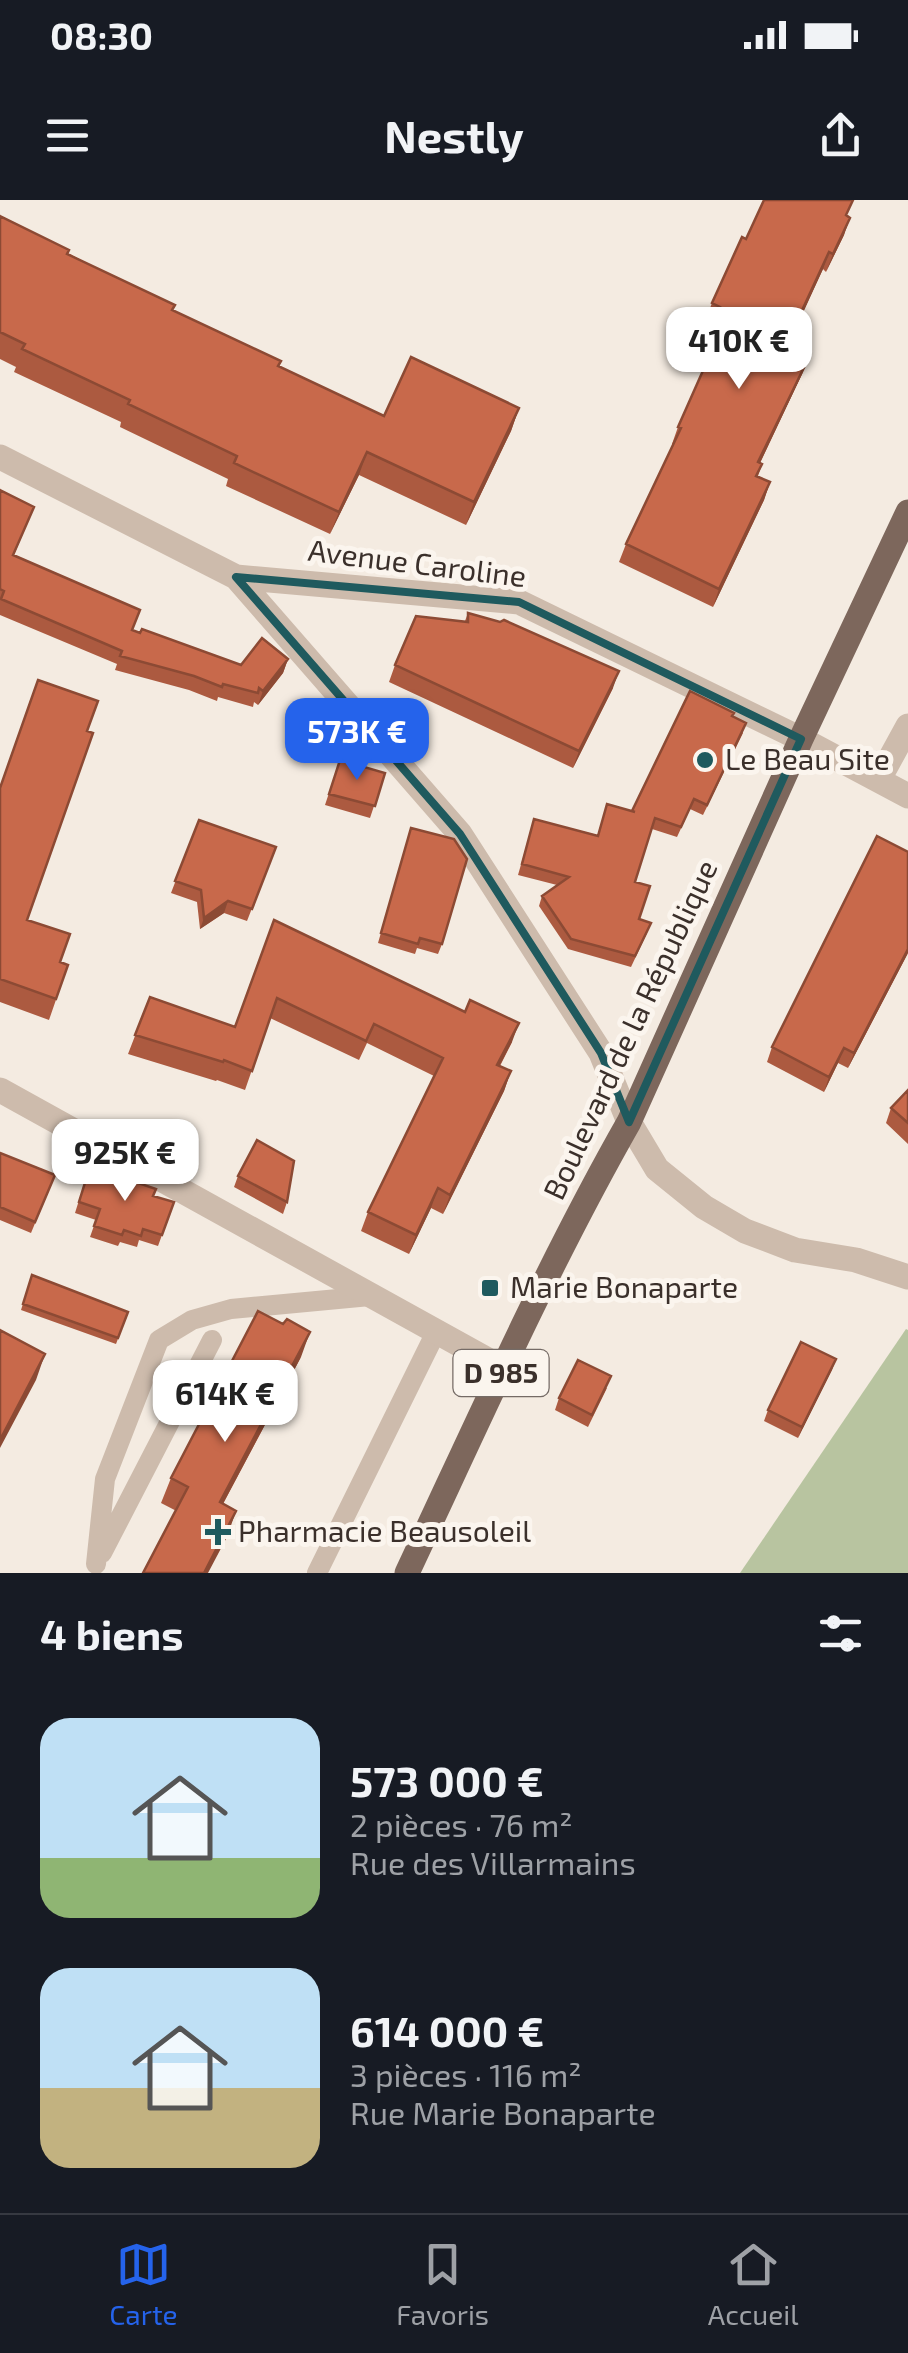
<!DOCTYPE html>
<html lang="fr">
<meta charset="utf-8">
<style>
:root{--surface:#171b24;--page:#20242c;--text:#f1f3f6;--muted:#9ea1a6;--line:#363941;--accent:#2563eb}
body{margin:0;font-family:"Exo 2",sans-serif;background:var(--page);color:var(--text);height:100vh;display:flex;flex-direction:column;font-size:38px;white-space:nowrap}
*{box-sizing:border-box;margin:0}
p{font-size:32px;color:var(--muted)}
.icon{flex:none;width:55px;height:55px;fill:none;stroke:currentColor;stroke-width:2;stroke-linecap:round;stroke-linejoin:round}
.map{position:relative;height:1373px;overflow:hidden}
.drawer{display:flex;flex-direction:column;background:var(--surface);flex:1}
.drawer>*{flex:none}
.price{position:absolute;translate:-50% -85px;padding:0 22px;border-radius:20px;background:#fff;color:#222;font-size:32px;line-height:65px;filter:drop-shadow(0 2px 5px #0008)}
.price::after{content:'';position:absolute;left:50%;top:60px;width:30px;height:22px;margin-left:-15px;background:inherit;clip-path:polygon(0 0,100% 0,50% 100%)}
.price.current{background:var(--accent);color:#fff}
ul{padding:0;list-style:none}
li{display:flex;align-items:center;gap:30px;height:250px;padding:0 40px}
li span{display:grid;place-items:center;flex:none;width:280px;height:200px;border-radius:30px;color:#555}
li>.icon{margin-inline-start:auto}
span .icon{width:120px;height:120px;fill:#fffc;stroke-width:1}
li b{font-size:42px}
h2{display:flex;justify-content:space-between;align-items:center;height:120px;padding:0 40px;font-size:42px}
.status{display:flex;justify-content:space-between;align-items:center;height:70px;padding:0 50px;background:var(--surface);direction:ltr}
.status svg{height:28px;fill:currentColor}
header{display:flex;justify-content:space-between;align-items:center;height:130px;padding:0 40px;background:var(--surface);font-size:45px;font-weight:700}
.tabs{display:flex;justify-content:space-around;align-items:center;height:140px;border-top:2px solid var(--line);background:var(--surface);font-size:28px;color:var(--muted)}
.tabs a{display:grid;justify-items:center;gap:5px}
.tabs .current{color:var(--accent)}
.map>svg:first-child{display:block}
.green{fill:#b8c4a0}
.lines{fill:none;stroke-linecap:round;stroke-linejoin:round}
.service{stroke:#cdbbac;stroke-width:20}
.minor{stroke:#cdbbac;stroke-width:25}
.primary{stroke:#7d675c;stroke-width:25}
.wall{fill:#ac5a40}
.shaded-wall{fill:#8c4a34}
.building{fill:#c8694b;stroke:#8c4a34;stroke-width:2.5}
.marked{fill:none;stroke:#1f5a5e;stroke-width:8;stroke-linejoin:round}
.poi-dot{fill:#1f5a5e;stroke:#fbf5ee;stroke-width:4}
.labels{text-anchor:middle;stroke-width:10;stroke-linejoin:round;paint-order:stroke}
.shield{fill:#fbf5ee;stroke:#756b66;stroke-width:2.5}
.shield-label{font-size:28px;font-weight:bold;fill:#3b302b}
.street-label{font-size:30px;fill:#3b302b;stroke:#fbf5ee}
.poi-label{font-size:30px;fill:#3b302b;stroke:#fbf5ee;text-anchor:start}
</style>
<div class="status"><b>08:30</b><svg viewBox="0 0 49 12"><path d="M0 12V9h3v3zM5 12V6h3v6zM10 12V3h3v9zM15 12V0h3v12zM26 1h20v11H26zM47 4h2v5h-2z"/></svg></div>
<header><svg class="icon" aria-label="menu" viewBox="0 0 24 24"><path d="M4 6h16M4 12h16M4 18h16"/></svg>Nestly<svg class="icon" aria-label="share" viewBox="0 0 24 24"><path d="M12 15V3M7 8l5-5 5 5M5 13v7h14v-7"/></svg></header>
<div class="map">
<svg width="908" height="1373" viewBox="0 0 908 1373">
<rect width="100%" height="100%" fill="#f4ebe1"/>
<!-- green -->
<path class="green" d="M906,1129l2,1v243h-168z"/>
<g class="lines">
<!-- service -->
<path class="service" d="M102,1353l110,-213
M96,1364l9,-85 54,-139 33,-20 39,-11 139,-13
M317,1373l119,-241"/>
<!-- minor -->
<path class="minor" d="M0,257l236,120 224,257 141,219 28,69 28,47 47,38 41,24 50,19 61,10 52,17
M236,377l283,25 282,137 107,57
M879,579l29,-53
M0,890l504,279"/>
<!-- primary -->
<path class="primary" d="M407,1373c71,-151 139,-305 222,-451l172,-383 107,-227"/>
</g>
<!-- wall -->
<path class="wall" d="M0,16l173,94 108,51 -2,6 105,49 135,-8 -8,23 -45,94 -107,-50 -29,59 -104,-48 2,-7 -108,-52 1,-5 -107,-50 2,-5 -16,-8z
M848,16l-4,19 -18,37 -3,-3 -29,62 -3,17 18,9 -7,17 -42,89 2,1 -4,12 12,6 -6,18 -51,107 -94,-45 7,-18 47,-99 -1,-1 6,-17 40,-89 -9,-4 3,-10 -7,-3 7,-18 34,-64z
M0,290l34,17 -20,48 119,75 108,35 47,-6 -5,14 -25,32 -4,-3 -1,5 -35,-10 -1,4 -28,-11 -74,-20 2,-6 -117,-49z
M468,413l145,75 -40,80 -184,-86 6,-17 70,-44z
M733,517l10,16 -40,82 -13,-6 -13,28 -25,-8 -17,53 4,37 8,14 -16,34 -63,-18 -29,-43 3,-10 15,-11 -39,-10 16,-56 63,16 35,-24z
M87,531l-60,189 33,42 8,3 -19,55 -49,-18v-215z
M340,560l45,13 -15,45 -45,-13z
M199,620l77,27 -29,74 -23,-8 -24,16 -3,-27 -26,-9z
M411,628l31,116 -4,10 -21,-6 -2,6 -37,-11z
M274,720l238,122 -12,24 11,5 -7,20 -61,123 -12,-6 -22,46 -48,-23 7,-19 66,-136 -67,-33 -8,17 -89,-42 -25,72 -28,-10 -1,1 -88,-27 22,-57 85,30z
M908,753l-60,115 -10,-5 -14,29 -57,-30 5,-15z
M908,890v54l-22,-21 5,-15z
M0,953l55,22 -24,58 -31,-13z
M101,973l37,10 15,13 21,6 -16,44 -19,-6 -2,7 -17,-5 -2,4 -28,-9 6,-17 -21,-7 10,-32z
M238,976l49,26 -4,12 -49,-27z
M32,1075l96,37 -12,32 -95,-34z
M301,1157l-78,147 4,33 -66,-34 10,-25z
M836,1159l-38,79 -34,-17 4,-11z
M607,1188l-19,39 -33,-17 4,-12z"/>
<!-- shaded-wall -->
<path class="shaded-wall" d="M850,18l-6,17 -18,37 7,-18z
M829,52l-6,17 -36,79 6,-18z
M809,157l-7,17 -50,106 6,-18z
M519,208l-8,23 -45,94 8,-23z
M367,252l-8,23 -29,59 9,-22z
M770,282l-6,18 -51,107 6,-18z
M288,459l-5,14 -25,32 5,-14z
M619,471l-6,17 -40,80 6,-17z
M228,701l-4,12 -24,16 4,-11z
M908,749v4l-60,115 6,-15z
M519,823l-7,19 -22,42 7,-19z
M844,848l-6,15 -14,29 5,-15z
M511,871l-7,20 -61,123 7,-19z
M438,988l-7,20 -22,46 7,-19z
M310,1132l-9,25 -91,171 10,-26z
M45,1154l-9,26 -36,68v-8z
M836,1159l-4,11 -34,68 4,-11z
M236,1311l-9,26 -19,36h-4z"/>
<!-- building -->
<path class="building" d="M764,0h89l-7,15 4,3 -17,36 -4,-2 -36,78 4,2 -8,15 20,10 -51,105 4,2 -6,12 14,6 -51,107 -93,-45 55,-116 -3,-1 47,-106 -10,-5 5,-9 -8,-4 30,-66 4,2z
M0,16l69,34 -2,4 108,51 -3,5 109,51 -3,5 106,50 27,-59 108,51 -45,94 -107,-50 -28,60 -105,-49 3,-7 -109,-52 2,-4 -108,-51 3,-5 -25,-12z
M0,290l34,17 -21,48 127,55 -8,20 8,3 2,-4 99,36 21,-27 26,21 -25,32 -4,-3 -1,5 -35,-9 -1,3 -28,-11 -74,-20 2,-5 -121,-52 3,-8 -4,-2z
M468,413l32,9 4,-2 115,51 -40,80 -184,-86 21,-49 52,6z
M38,480l60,21 -11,30 6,2 -66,187 43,14 -10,28 8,3 -12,34 -56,-20v-191z
M690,491l44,22 -2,3 14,7 -39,82 -13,-6 -13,28 -26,-9 -20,64 15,4 -11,33 12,4 -16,33 -64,-17 -29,-43 27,-19 -47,-13 12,-45 64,17 9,-32 28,8 -3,-1z
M340,560l45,13 -10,33 -46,-12z
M199,620l77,27 -24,62 -24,-8 -24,17 -3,-28 -26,-9z
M411,628l43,11 13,20 -25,85 -22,-6 -2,6 -37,-11z
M877,636l31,16v97l-54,104 -10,-5 -15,29 -57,-30z
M274,720l191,92 5,-12 49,23 -22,42 14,6 -61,124 -12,-7 -22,47 -48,-23 75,-154 -69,-34 -8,17 -89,-43 -25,73 -28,-11 -1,2 -88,-27 15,-38 85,30z
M908,890v33l-17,-15z
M257,940l37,21 -7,41 -49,-26z
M0,953l55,22 -20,47 -35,-15z
M103,968l36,11 -1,4 18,6 -3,7 21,6 -12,33 -19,-6 -2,7 -17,-6 -2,5 -28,-9 6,-17 -21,-7 10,-32 12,3z
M32,1075l96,37 -10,26 -95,-34z
M258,1111l25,13 4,-5 23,13 -90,170 16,9 -32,62h-61l45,-86 -17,-9z
M0,1130l45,24 -45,86z
M801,1142l35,17 -34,68 -34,-17z
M578,1160l33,16 -19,39 -33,-17z"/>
<!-- marked area -->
<path class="marked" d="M236,377l283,25 282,137 -172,383 -28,-69 -141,-219z"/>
<!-- markers -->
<g class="poi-dot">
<circle cx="705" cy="560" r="10"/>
<rect x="480" y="1078" width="20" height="20" rx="5"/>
<path d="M213 1317h10v10h10v10h-10v10h-10v-10h-10v-10h10z"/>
</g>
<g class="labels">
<!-- shield labels -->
<rect class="shield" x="453.5" y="1150" width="95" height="46" rx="8"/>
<g class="shield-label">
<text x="501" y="1183">D 985</text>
</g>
<!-- street labels -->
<g class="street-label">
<text transform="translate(417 364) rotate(7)" y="10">Avenue Caroline</text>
<text transform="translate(631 830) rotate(-65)" y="10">Boulevard de la République</text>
</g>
<!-- poi labels -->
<g class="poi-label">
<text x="725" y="570">Le Beau Site</text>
<text x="510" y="1098">Marie Bonaparte</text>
<text x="238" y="1342">Pharmacie Beausoleil</text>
</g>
</g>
</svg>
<b class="price" style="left:739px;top:192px">410K €</b>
<b class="price current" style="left:357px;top:583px">573K €</b>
<b class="price" style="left:125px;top:1004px">925K €</b>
<b class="price" style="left:225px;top:1245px">614K €</b>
</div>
<section class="drawer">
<h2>4 biens<svg class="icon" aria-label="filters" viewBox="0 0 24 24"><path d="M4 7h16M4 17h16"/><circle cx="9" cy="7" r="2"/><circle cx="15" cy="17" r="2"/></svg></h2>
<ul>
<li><span style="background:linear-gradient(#bfe0f5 70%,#8fb573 0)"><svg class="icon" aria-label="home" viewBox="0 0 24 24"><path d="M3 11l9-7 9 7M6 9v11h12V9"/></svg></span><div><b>573 000 €</b><p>2 pièces · 76 m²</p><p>Rue des Villarmains</p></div></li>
<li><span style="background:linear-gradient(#bfe0f5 60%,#c2b280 0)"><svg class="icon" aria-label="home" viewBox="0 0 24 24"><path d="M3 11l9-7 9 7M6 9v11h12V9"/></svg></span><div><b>614 000 €</b><p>3 pièces · 116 m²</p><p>Rue Marie Bonaparte</p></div></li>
</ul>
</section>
<nav class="tabs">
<a class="current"><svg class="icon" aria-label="map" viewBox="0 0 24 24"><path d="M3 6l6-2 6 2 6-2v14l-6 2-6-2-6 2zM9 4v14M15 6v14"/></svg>Carte</a>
<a><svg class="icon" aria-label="saved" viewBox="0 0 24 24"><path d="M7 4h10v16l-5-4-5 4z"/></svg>Favoris</a>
<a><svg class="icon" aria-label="home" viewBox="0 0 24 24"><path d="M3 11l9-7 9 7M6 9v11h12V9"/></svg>Accueil</a>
</nav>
